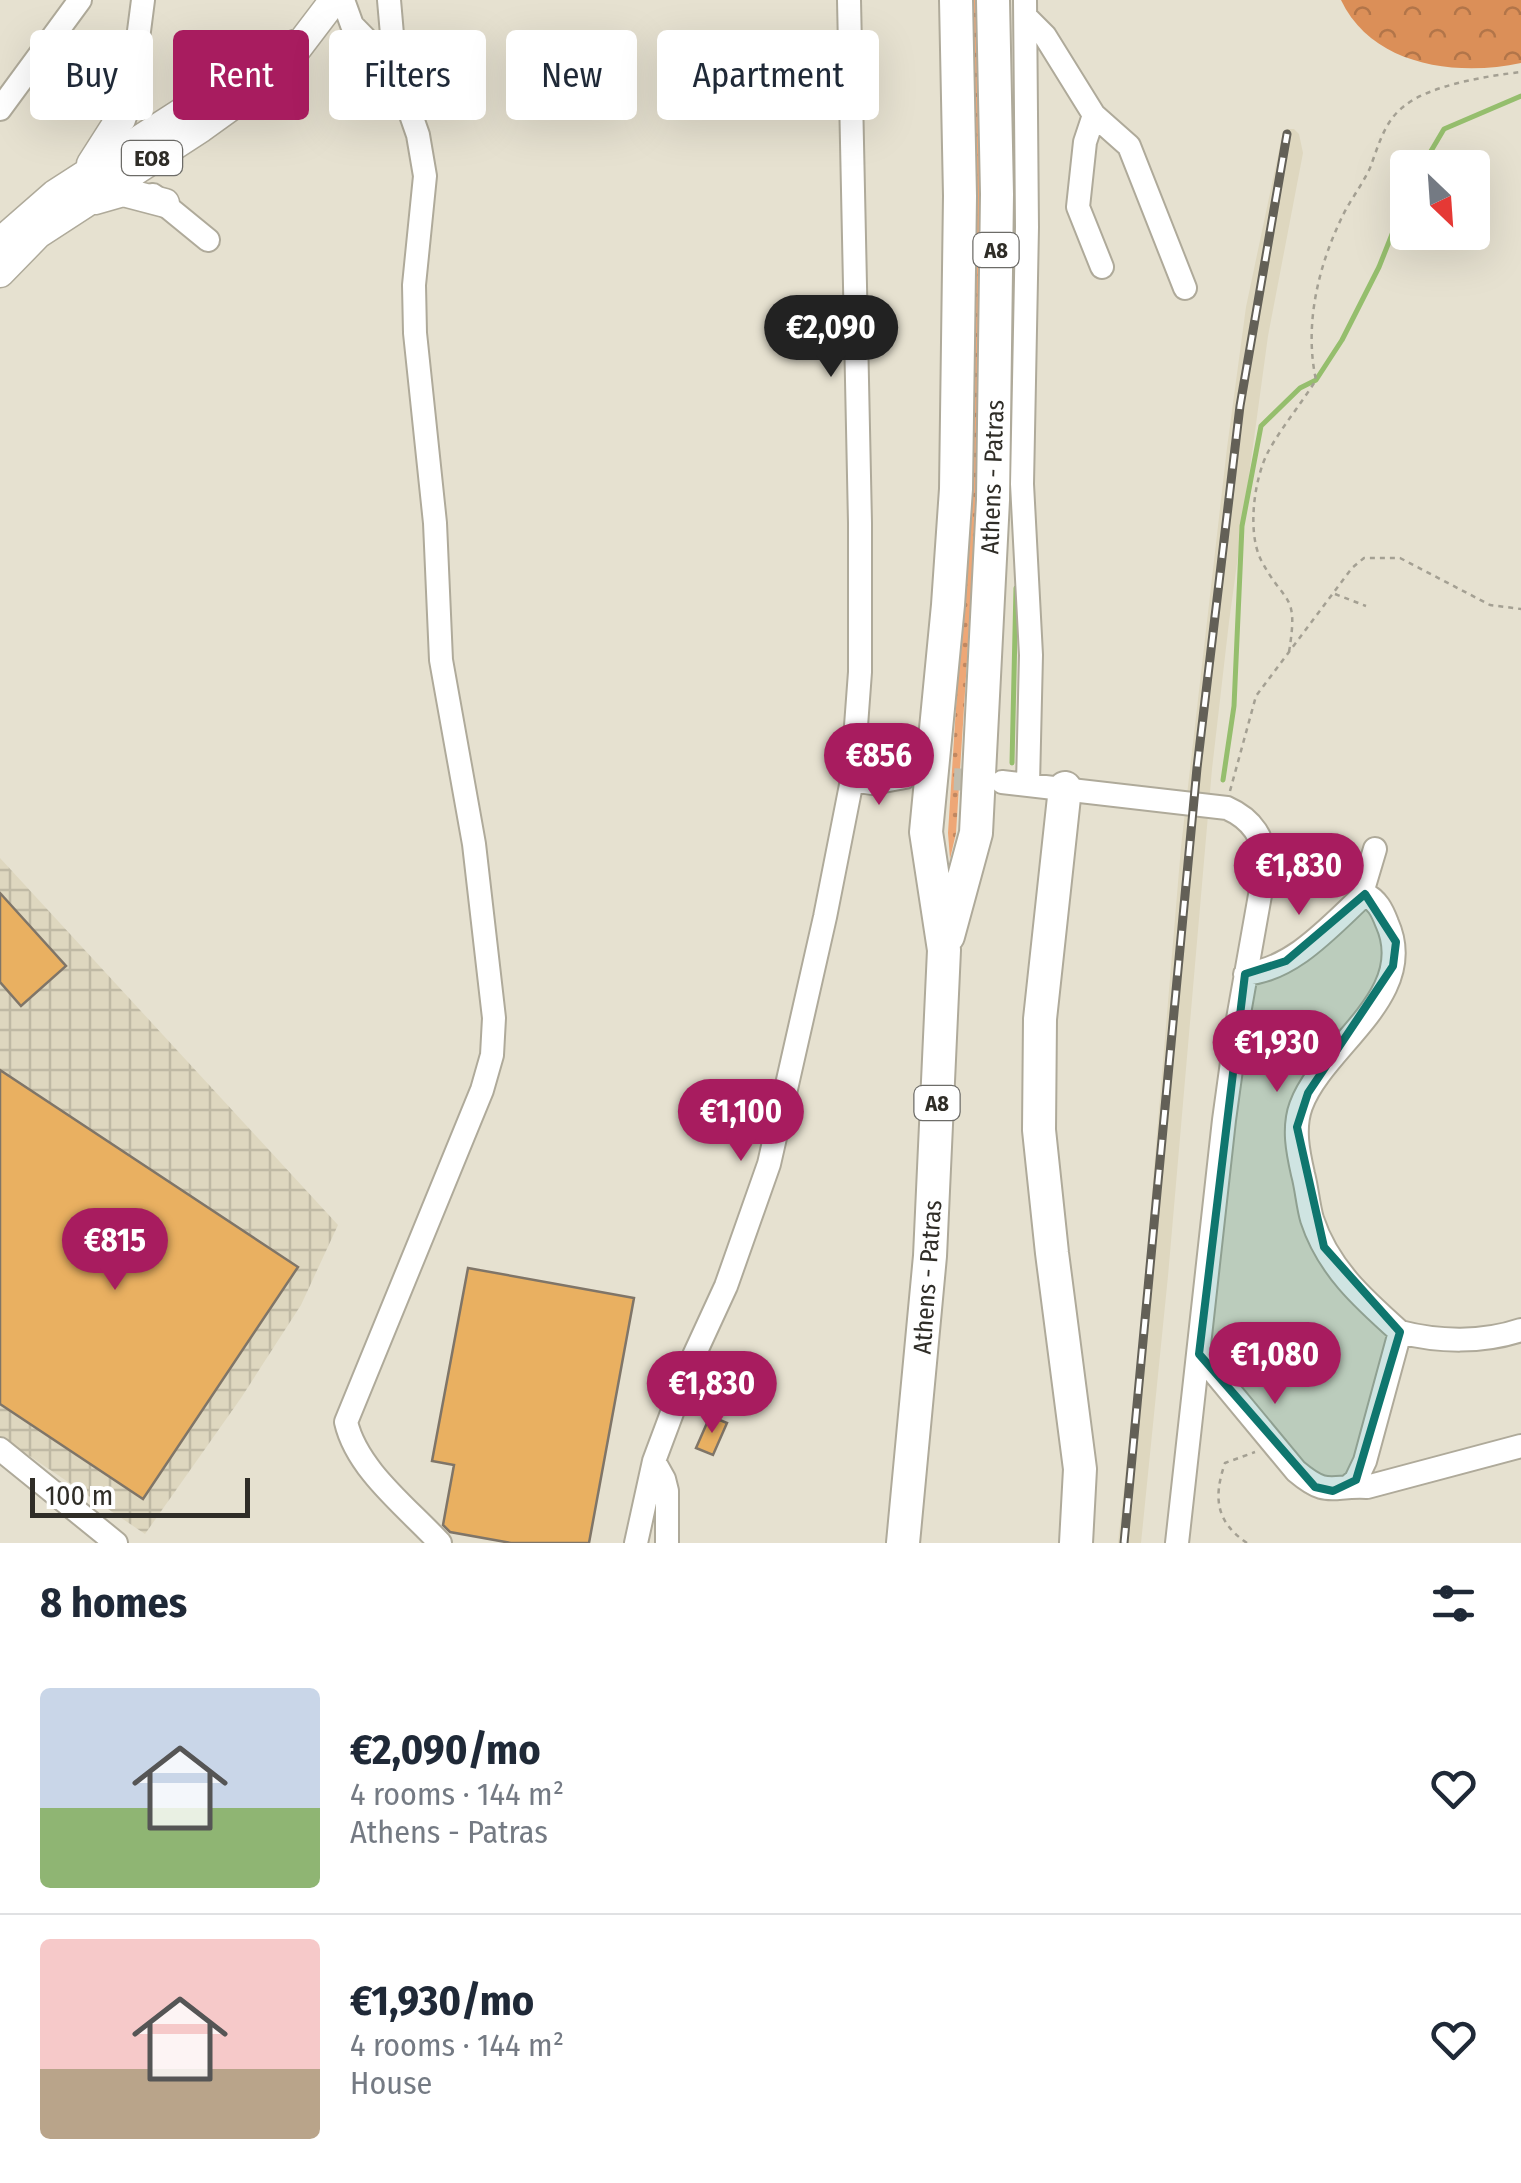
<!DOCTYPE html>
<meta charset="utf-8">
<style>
:root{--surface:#fff;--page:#f2f2f3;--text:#1f2937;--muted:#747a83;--line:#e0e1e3;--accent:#a81c5f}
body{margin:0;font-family:"Fira Sans Condensed",sans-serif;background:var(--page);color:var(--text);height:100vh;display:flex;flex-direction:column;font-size:38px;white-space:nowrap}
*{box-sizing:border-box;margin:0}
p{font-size:32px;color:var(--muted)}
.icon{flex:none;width:55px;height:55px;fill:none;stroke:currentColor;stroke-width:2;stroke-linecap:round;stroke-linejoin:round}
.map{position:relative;height:1543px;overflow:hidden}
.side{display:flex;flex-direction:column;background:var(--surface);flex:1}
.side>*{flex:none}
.top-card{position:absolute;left:30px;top:30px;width:1000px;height:90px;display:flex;gap:20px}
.needle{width:65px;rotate:155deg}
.fabs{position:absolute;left:1390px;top:150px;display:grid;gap:20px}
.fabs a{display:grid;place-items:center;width:100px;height:100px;border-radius:10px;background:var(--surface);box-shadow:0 10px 40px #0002;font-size:50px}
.scale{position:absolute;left:30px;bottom:25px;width:220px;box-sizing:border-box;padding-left:10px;border:5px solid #2f2d27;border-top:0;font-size:28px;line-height:35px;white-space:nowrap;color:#2f2d27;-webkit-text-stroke:8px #fff;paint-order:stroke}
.price{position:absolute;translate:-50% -85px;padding:0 22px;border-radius:35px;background:var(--accent);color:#fff;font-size:32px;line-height:65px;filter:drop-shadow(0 2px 5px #0008)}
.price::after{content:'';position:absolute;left:50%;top:60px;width:30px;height:22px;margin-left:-15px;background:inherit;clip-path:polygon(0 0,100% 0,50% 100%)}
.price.active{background:#222;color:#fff}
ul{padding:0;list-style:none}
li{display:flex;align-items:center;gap:30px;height:250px;padding:0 40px}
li+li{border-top:2px solid var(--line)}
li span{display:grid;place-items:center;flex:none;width:280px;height:200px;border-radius:10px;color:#555}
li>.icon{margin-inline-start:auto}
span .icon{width:120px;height:120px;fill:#fffc;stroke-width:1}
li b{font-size:42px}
h2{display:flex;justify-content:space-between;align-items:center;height:120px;padding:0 40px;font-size:42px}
.chip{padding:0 35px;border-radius:10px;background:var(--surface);box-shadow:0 10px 40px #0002;font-size:35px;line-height:90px}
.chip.active{background:var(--accent);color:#fff}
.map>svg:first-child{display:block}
.built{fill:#ded7bf}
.industrial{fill:url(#industrial-grid)}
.grass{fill:url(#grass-dots)}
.forest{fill:url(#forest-crowns)}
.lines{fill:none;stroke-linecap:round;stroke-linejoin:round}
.stream{stroke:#95be6d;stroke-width:5}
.building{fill:#e9b061;stroke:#7f7568;stroke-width:2.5}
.minor-tunnel{stroke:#c1bdae;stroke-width:22;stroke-dasharray:22 11;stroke-linecap:butt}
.minor-casing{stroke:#afaa9a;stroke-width:26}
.major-casing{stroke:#afaa9a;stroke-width:31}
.highway-casing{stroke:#afaa9a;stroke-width:36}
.path{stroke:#a4a093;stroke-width:2.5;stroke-dasharray:5 5;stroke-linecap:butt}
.minor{stroke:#fff;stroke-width:22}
.major{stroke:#fff;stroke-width:28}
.highway{stroke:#fff;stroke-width:32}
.rail-casing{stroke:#636057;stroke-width:9}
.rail{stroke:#fff;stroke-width:5;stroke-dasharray:15;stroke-linecap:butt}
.marked{fill:#0f766e;fill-opacity:0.2;stroke:#0f766e;stroke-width:8;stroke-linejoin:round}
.labels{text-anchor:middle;stroke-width:9;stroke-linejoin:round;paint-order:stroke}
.shield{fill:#fff;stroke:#6d6c68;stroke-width:2.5}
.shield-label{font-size:22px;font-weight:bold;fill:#2f2d27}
.street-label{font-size:25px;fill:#2f2d27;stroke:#fff}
</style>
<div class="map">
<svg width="1521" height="1543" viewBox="0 0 1521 1543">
<defs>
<pattern id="industrial-grid" width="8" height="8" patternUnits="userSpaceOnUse" patternTransform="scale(2.5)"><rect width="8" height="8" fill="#ded7bf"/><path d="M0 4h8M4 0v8" fill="none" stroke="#bfb9a4"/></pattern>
<pattern id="grass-dots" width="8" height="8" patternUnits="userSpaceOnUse" patternTransform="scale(2.5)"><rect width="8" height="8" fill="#eea776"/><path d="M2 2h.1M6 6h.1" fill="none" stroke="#c18861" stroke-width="1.8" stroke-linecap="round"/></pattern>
<pattern id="forest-crowns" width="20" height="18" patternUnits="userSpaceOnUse" patternTransform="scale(2.5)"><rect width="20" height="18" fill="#db8f58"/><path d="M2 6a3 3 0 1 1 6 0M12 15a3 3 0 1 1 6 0" fill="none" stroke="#b27549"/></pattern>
</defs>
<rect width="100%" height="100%" fill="#e6e1d0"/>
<!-- built -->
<path class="built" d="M1287,129h7l5,5 4,19 -35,183 -39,286 -17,147 -44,507 -27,267h-23l20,-183 43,-513 46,-399 19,-141 36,-171z"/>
<!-- industrial -->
<path class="industrial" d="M0,858l338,367 -37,80 -60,93 -96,136 -145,-98z"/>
<!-- grass -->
<path class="grass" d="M970,0h8l4,195 -4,293 -22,345 -6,26 -2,-26 22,-345z"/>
<!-- forest -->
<path class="forest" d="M1341,0h180v63c-64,14 -149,3 -180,-63z"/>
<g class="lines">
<!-- stream -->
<path class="stream" d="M1012,123l3,169
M1421,168l23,-39 77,-33
M1012,763l4,-175
M1223,780l11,-74 8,-180 19,-100 39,-38 16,-8 26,-40 37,-73 29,-73"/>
</g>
<!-- building -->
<path class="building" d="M0,893l66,73 -45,40 -21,-24z
M0,1070l298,197 -155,232 -143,-95z
M468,1268l166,30 -45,245h-78l-61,-11 -7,-7 11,-60 -22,-4z
M710,1416l17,7 -14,32 -17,-7z"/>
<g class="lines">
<!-- minor-tunnel -->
<path class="minor-tunnel" d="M921,778l73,3"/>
<!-- minor casing -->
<g class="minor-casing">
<path id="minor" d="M343,0l9,25 43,44
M389,0l6,69 23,66 7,41 -11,109 1,48 20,190 6,137 33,184 20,174 -2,37 -10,35 -136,332c11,48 62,86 94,121
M1025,0l2,227 -5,257 9,171 -3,129
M1026,17l19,19 49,79 35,31 56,142
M0,109l80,-109
M1094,115l-9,27 -7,65 24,60
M124,120l7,-27 12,-93
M153,195l55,45
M852,780l20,3 33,-6
M1002,782l225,26c25,11 39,31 38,59l-27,152 -14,101 -47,423
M1375,849l-11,37 1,8c12,6 17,16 22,29 33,73 -64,123 -86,183 -8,22 -3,46 2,68 4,15 5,31 9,45 16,49 51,80 88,113
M1245,974c48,-4 86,-49 120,-80
M1199,1354l97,117c32,27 34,14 71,16l154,-41
M0,1449l116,94
M654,1461l10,18 3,12v52
M1349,1486l7,-6 9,-19 35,-129c38,10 83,11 121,-2
M636,1543l18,-82 37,-99 35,-76 43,-122 56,-247 27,-137 8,-108v-149l-11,-523"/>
</g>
<!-- major casing -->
<g class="major-casing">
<path id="major" d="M91,164l37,-58
M95,200l28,-8 42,11
M0,242l55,-48 208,-134 32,-16
M0,273l38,-39 163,-106 79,-57 54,-71"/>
</g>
<!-- highway casing -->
<g class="highway-casing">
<path id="highway" d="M1065,788l-25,231 -1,111 13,123 28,216 -4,74
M948,936l28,-103 17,-333 4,-306 -4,-194
M903,1543l27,-287 14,-306 -18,-118 22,-227 8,-116 4,-293 -4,-196"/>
</g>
<!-- path -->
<path class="path" d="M1335,594l31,12
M1289,652c10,-61 -4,-46 -28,-92 -14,-28 -7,-81 7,-108 13,-24 33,-48 48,-72 -12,-55 2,-114 27,-165 8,-16 19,-30 27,-47 8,-21 14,-46 33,-61 26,-22 84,-31 118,-35
M1230,791l26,-95 96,-128 12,-10h36l90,47 31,4
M1247,1543c-31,-21 -34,-45 -22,-80l30,-11"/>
<!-- minor -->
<use href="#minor" class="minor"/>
<!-- major -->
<use href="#major" class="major"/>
<!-- highway -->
<use href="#highway" class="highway"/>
<!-- rail casing -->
<g class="rail-casing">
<path id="rail" d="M1124,1543l73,-775 43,-362 47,-272"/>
</g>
<!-- rail -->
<use href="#rail" class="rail"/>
</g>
<!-- marked area -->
<path class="marked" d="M1365,894l31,48 -3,24 -85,127 -11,34 27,120 76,85 -44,148 -23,11 -18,-4 -116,-133 46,-380 41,-13z"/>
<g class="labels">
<!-- shield labels -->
<g class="shield">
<rect x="122" y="141" width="60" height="34" rx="8"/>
<rect x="973.5" y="233" width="45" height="34" rx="8"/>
<rect x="914.5" y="1086" width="45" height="34" rx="8"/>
</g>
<g class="shield-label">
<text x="152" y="166">ΕΟ8</text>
<text x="996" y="258">Α8</text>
<text x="937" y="1111">Α8</text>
</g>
<!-- street labels -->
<g class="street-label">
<text transform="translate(992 477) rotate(-88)" y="9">Athens - Patras</text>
<text transform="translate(927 1277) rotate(-86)" y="9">Athens - Patras</text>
</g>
</g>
</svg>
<div class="fabs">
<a><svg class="needle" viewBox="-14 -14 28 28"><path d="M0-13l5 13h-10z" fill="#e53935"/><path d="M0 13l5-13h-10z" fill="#747a83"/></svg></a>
</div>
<div class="scale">100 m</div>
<b class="price active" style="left:831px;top:380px">€2,090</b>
<b class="price" style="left:879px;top:808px">€856</b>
<b class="price" style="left:1299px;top:918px">€1,830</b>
<b class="price" style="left:1277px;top:1095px">€1,930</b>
<b class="price" style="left:741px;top:1164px">€1,100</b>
<b class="price" style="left:115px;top:1293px">€815</b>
<b class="price" style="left:1275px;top:1407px">€1,080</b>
<b class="price" style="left:712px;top:1436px">€1,830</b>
<div class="top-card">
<a class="chip">Buy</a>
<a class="chip active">Rent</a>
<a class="chip">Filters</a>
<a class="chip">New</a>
<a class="chip">Apartment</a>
</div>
</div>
<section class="side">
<h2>8 homes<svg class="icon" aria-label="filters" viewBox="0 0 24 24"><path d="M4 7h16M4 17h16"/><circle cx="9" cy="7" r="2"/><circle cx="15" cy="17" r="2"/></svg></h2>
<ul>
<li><span style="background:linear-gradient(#c9d6e8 60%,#8fb573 0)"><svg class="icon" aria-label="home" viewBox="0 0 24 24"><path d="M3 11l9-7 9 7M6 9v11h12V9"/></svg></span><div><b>€2,090/mo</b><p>4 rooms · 144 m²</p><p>Athens - Patras</p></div><svg class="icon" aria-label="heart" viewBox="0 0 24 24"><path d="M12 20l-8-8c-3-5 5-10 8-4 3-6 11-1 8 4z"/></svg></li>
<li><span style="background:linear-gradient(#f6c9c9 65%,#b9a48a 0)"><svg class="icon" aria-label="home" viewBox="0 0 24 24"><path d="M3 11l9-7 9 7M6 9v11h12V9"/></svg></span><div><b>€1,930/mo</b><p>4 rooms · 144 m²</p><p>House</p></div><svg class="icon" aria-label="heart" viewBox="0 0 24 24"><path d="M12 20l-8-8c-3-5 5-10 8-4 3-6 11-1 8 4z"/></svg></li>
</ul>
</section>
